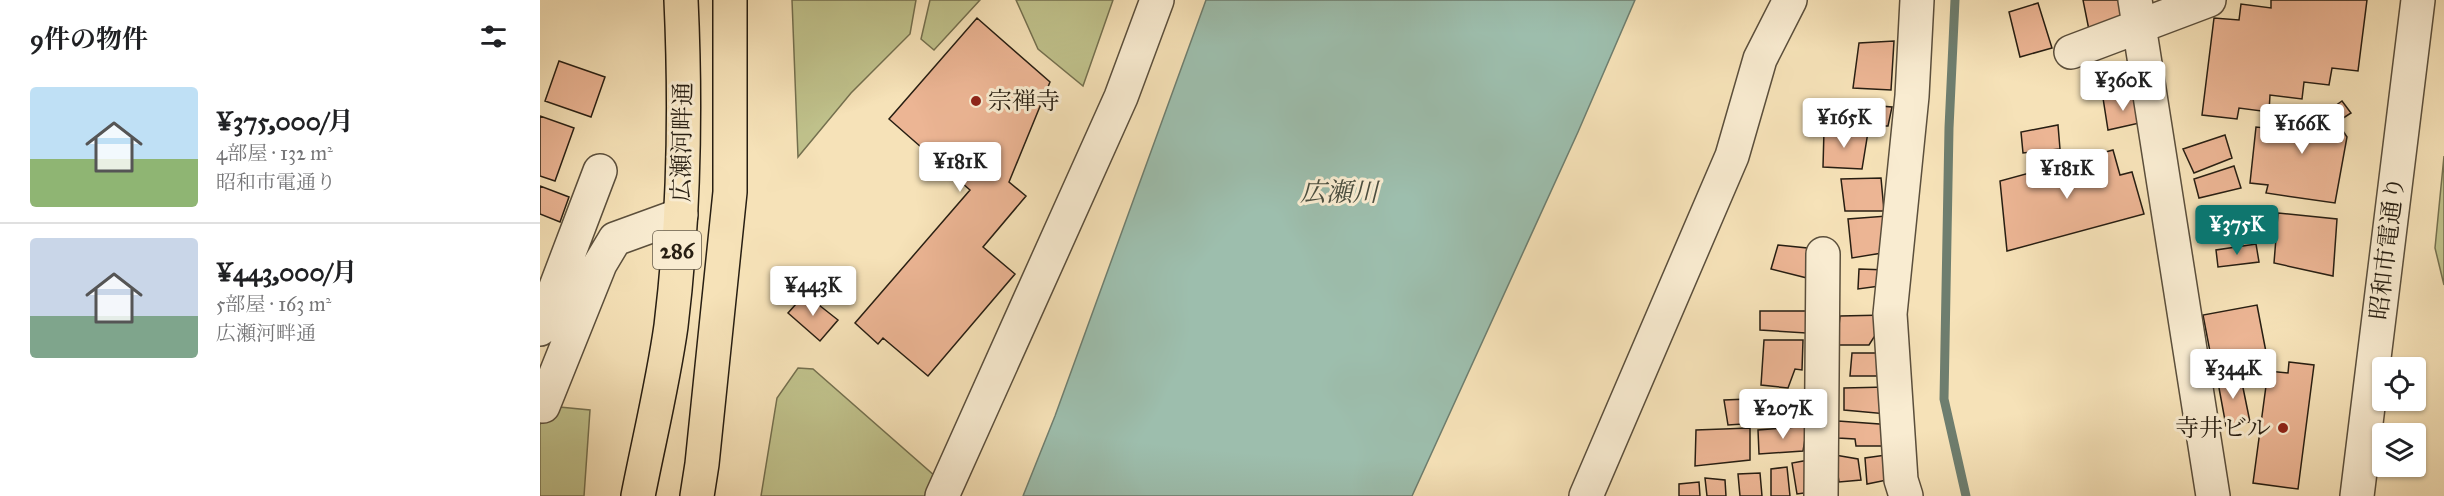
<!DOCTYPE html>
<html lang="ja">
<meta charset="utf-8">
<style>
:root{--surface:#fff;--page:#f6f6f6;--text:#202124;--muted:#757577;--line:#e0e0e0;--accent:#0f766e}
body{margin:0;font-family:"IM FELL Great Primer","Noto Serif JP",serif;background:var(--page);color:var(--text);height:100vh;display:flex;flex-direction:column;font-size:22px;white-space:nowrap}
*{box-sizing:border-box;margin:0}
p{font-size:20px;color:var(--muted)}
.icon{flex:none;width:33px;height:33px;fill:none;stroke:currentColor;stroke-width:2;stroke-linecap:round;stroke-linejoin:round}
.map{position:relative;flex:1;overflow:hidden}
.details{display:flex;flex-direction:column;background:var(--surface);width:540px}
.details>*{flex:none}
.fabs{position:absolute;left:1832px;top:357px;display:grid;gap:12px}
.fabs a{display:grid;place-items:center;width:54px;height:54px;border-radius:6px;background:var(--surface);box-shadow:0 2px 4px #0004;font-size:30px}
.price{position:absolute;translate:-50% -51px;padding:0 14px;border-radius:6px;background:#fff;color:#222;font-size:20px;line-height:39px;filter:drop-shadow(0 2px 3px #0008)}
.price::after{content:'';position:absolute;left:50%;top:36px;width:18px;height:14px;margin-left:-9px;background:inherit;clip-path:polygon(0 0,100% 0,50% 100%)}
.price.active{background:var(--accent);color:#fff}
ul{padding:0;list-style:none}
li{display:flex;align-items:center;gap:18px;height:150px;padding:0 30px}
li+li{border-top:2px solid var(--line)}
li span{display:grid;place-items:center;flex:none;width:168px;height:120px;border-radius:6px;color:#555}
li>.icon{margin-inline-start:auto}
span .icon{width:72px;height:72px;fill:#fffc;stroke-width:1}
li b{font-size:26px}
h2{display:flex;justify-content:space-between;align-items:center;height:72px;padding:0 30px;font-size:26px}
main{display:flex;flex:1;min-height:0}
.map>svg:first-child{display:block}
.green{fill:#c0c28c;stroke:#74704f;stroke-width:1.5}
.water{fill:#9dbead;stroke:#6e7e6f;stroke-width:1.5}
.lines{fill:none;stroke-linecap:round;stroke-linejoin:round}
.stream{stroke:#6e7e6f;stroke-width:9}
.building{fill:#ecb594;stroke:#271e12;stroke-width:1.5}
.minor-casing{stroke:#5b4f3c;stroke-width:36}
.highway-casing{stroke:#271e12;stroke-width:36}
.minor{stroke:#f9ecd1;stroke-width:33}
.highway{stroke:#f6e2b8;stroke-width:33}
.poi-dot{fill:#8f2418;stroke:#f9ecd1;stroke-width:2}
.labels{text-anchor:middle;stroke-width:6;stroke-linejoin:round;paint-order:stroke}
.shield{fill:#f9ecd1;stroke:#665c4b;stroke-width:1.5}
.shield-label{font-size:22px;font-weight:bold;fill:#271e12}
.poi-label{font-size:24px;fill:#271e12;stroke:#f9ecd1;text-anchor:start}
.street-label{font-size:24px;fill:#271e12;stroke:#f9ecd1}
.water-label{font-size:26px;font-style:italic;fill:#4a4e40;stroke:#f9ecd1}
</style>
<main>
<section class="details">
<h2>9件の物件<svg class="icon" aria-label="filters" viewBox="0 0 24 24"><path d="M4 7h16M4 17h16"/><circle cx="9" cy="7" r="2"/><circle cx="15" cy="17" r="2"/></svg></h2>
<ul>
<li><span style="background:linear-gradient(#bfe0f5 60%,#8fb573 0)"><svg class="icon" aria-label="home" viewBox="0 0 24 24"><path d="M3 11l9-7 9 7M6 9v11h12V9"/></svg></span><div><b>¥375,000/月</b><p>4部屋 · 132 m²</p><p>昭和市電通り</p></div></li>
<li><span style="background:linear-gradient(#c9d6e8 65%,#7fa58c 0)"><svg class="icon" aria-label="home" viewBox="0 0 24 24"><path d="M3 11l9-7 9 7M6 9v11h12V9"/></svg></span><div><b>¥443,000/月</b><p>5部屋 · 163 m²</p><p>広瀬河畔通</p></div></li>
</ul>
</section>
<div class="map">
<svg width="1904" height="496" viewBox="0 0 1904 496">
<rect width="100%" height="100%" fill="#f6e2b8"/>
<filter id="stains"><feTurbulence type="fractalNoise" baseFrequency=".00333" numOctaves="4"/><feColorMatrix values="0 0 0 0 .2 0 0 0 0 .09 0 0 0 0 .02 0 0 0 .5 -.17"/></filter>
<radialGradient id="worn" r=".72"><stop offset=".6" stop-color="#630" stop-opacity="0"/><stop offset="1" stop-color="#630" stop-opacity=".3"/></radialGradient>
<!-- green -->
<path class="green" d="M252,0h124l-6,34 -59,59 -53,64z
M390,0h50l-46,50 -13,-11z
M476,0h97l-30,86 -45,-37z
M1904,156v129l-9,-37z
M258,368l15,1 123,108 -9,19h-166l16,-98z
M9,406l41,4 -6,86h-44v-71z"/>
<!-- water -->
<path class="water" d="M666,0h429l-57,132 -166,364h-389l32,-80z"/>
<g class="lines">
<!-- stream -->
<path class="stream" d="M1415,0l-6,128 -5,271 22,97"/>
</g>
<!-- building -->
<path class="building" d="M1543,0h43l4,22 -41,8z
M1731,0h96l-9,71 -26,-3 -3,17 -25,-3 -2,17 -32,-4 -1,17 -30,-4 -2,11 -35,-4 12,-97 25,2 2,-16 30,4z
M1498,3l14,45 -32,9 -11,-45z
M437,18l73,64 -41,100 17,14 -43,51 32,27 -87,102 -45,-38 -5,6 -23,-21 115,-133 -81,-71z
M1354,41l-3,49 -38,-2 6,-45z
M19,61l46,16 -14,40 -46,-16z
M1601,73l2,16 -13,4 -3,-7 -8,2 -2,-10z
M1600,96l4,26 -36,8 -5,-32z
M1802,101l9,12 -14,9 10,15 -12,66 -69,-10 2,-8 -18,-2 6,-56 18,2 4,-11 19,3 3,-12 28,2z
M1303,103l49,4 -4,19h-45z
M0,116l34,12 -19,53 -15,-5z
M1518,125l2,24 -37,4 -2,-21z
M1284,130l44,2 -6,37 -39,-2z
M1685,135l7,23 -38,15 -11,-24z
M1573,150l7,25 12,-3 12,42 -137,37 -7,-70z
M1694,166l7,22 -42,10 -5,-19z
M1341,178l3,33h-39l-4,-32z
M0,186l29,11 -9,25 -20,-8z
M1738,213l59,6 -4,57 -59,-13z
M1347,216l1,36 -36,6 -4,-39z
M1716,244l3,18 -41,5 -2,-17z
M1238,245l39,4 -6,30 -40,-10z
M1319,269l28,1v15l-29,4z
M265,294l33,26 -18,21 -32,-28z
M1717,305l9,47 -54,10 -9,-47z
M1220,311h47l-1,22 -46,-3z
M1346,315l1,23 -13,-1 -5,8h-32l3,-29z
M1224,340h39l-1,30 -7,-1 -7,19 -27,-3z
M1312,353h32l1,23h-35z
M1749,362l25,3 -16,124 -45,-6 15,-112 20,2z
M1700,373l10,49 -24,4 -9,-49z
M1347,387v27l-43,-4v-22z
M1262,397l1,23 -75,5 -4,-25z
M1298,421l55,4 -2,21h-35l-1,-7 -17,-1z
M1269,426l2,13h-6l-2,12 -44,3 -1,-24z
M1210,428v32l-55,6 1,-36z
M1353,454l-1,25 -25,5 -2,-26z
M1295,455l23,4 3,21 -22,2z
M1269,460l2,32 -14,2 -5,-31z
M1247,467l3,29h-19v-27z
M1220,473l2,23h-22l-2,-22z
M1165,478l20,2 1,16h-19z
M1159,482l1,14h-21v-12z"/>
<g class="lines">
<!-- minor casing -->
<g class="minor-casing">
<path id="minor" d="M1595,0l78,496
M1531,52l138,-52
M0,329l60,-158
M0,405l3,1 57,-142 15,-25 66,-24
M402,496l179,-399 36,-97
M1046,496l146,-340 28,-97 30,-59
M1281,496l2,-242
M1366,496l-5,-16 -11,-166 22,-218 5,-96
M1817,496l61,-496"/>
</g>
<!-- highway casing -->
<g class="highway-casing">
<path id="highway" d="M98,496c11,-56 25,-113 33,-170 13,-107 15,-218 10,-326
M157,496l5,-32 28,-272v-192"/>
</g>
<!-- minor -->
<use href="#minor" class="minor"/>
<!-- highway -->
<use href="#highway" class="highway"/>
</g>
<!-- markers -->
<g class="poi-dot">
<circle cx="436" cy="101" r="6"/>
<circle cx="1743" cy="428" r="6"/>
</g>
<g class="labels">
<!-- shield labels -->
<rect class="shield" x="113" y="231" width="48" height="38" rx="4.5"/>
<g class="shield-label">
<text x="137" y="258">286</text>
</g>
<!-- poi labels -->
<g class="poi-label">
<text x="448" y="109">宗禅寺</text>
<text x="1731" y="436" text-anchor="end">寺井ビル</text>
</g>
<!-- street labels -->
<g class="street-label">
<text transform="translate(142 142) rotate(-89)" y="8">広瀬河畔通</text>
<text transform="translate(1847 248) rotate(-83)" y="8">昭和市電通り</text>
</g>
<!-- water labels -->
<g class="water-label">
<text x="799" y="201">広瀬川</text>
</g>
</g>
<rect width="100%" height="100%" filter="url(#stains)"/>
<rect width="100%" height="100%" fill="url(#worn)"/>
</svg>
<div class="fabs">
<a><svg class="icon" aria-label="locate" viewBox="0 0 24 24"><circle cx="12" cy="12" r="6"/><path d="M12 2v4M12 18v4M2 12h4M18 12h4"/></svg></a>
<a><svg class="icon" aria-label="layers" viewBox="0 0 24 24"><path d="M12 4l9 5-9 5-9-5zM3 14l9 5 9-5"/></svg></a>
</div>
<b class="price" style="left:1583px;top:112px">¥360K</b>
<b class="price" style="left:1304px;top:149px">¥165K</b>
<b class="price" style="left:1762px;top:155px">¥166K</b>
<b class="price" style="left:420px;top:193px">¥181K</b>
<b class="price" style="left:1527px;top:200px">¥181K</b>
<b class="price active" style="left:1697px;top:256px">¥375K</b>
<b class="price" style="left:273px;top:317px">¥443K</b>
<b class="price" style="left:1693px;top:400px">¥344K</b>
<b class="price" style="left:1243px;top:440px">¥207K</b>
</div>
</main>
